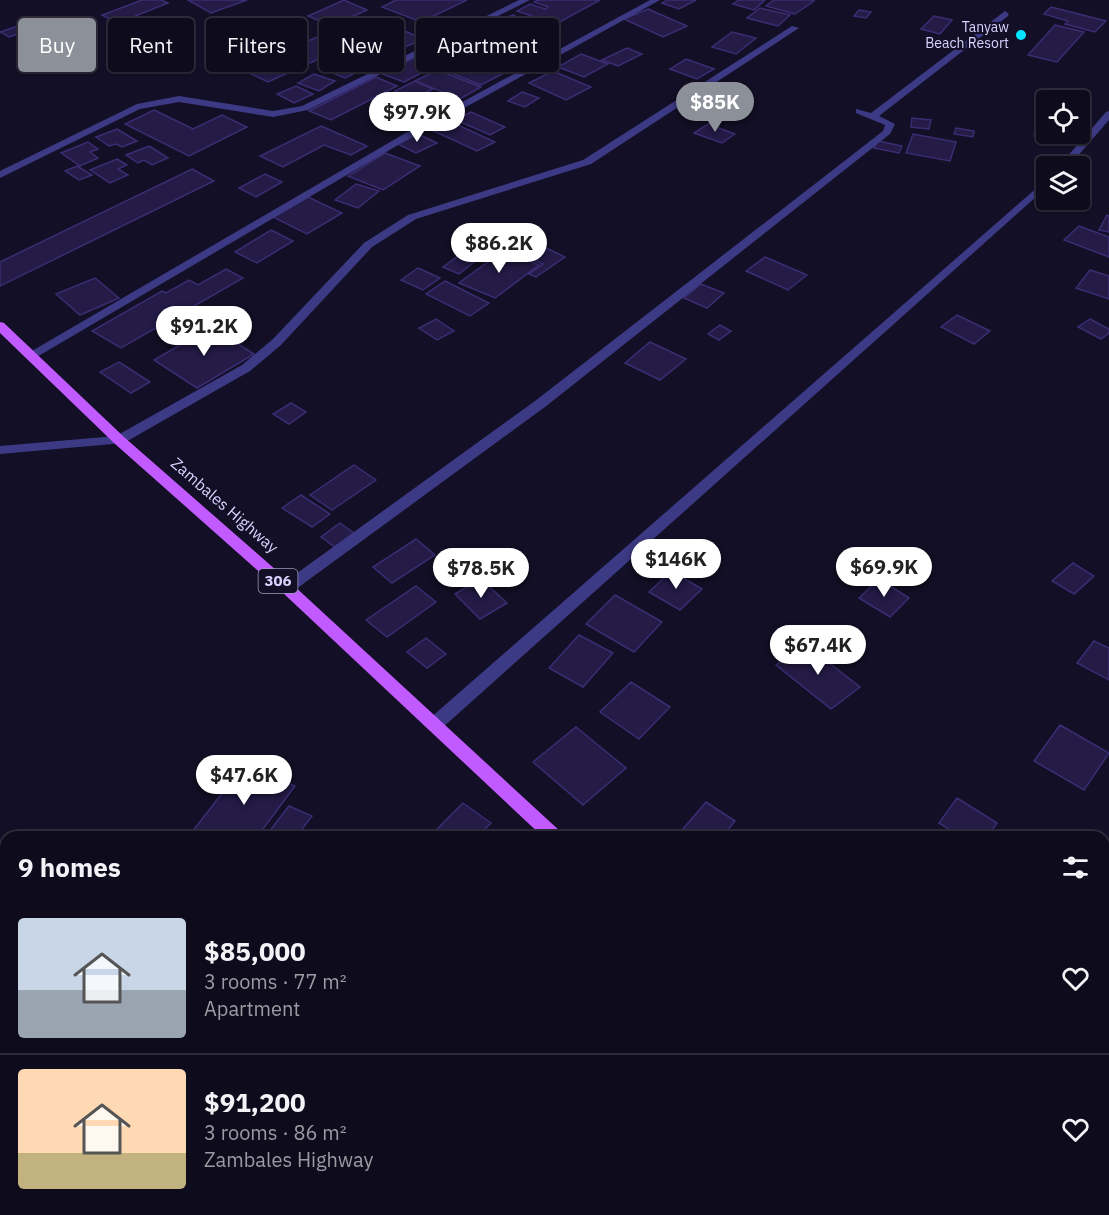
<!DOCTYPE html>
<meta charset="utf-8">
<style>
:root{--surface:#0e0b1c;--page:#1c1929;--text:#f1f3f6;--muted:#9b9ba3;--line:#2e2b3b;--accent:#8c9099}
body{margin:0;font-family:"IBM Plex Sans",sans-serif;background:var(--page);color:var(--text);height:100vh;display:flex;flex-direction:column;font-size:22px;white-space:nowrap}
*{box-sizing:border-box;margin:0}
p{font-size:20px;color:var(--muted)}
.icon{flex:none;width:33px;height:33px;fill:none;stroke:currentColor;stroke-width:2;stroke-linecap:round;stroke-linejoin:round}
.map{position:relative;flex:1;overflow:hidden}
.panel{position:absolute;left:0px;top:831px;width:1110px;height:384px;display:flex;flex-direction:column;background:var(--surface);border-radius:18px 18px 0 0;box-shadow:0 2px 4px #0004,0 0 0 2px var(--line)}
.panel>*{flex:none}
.guide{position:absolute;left:18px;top:18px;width:600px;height:54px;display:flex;gap:12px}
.controls{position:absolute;left:1036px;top:90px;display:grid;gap:12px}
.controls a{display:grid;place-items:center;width:54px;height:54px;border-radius:6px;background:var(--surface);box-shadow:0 2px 4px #0004,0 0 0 2px var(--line);font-size:30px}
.price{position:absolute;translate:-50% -51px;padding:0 14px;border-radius:21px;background:#fff;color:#222;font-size:20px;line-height:39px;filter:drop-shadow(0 2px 3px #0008)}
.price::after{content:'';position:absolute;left:50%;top:36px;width:18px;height:14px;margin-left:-9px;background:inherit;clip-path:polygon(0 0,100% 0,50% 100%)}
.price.on{background:var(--accent);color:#fff}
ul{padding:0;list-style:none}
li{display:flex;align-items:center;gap:18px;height:150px;padding:0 18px}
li+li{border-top:2px solid var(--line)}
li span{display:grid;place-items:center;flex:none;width:168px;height:120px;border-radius:6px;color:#555}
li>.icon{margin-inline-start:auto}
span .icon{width:72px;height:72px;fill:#fffc;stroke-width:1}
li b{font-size:26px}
h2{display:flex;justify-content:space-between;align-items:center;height:72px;padding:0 18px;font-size:26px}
.tag{padding:0 21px;border-radius:6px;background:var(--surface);box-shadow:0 2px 4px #0004,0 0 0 2px var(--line);font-size:21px;line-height:54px}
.tag.on{background:var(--accent);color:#fff}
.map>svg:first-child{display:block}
.building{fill:#241b47;stroke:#3b2d73;stroke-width:1.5}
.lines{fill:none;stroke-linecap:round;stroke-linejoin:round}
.minor{fill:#3d3a85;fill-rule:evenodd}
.major{fill:#c25bff;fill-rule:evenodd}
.poi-dot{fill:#00e5ff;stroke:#130f26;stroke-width:2}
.labels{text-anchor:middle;stroke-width:4.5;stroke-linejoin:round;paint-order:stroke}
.far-poi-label{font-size:14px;fill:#d9d4ff;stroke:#130f26;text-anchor:end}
.shield{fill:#130f26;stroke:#9e99be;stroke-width:1.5}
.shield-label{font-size:15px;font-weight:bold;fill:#d9d4ff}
.street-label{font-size:16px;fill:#d9d4ff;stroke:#130f26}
</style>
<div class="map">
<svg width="1109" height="1215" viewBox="0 0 1109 1215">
<rect width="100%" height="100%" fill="#130f26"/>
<!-- building -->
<path class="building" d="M142,0h19l7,3 -50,20 -16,-8z
M188,0h59l-36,13z
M344,0l23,10 -36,16 -23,-10z
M396,0h71l-46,22 -39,-15z
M538,0h62l-44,24 -39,-13 13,-7 15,5 3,-2 -14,-5z
M667,0h29l-17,9 -17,-6z
M739,0h26l-11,10 -21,-6z
M774,0h37l3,1 -19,13 -29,-8z
M1051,7l55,14 -11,11 -30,-8 3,-3 -24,-7z
M760,8l30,7 -12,11 -31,-8z
M648,9l39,17 -24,11 -39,-18z
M859,10l12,2 -5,6 -12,-2z
M513,15l12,6 -15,6 -12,-6z
M934,16l18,4 -12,14 -19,-5z
M533,19l20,7 -19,10 -19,-7z
M27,23l9,5 -27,9 -9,-5z
M496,23l12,4 -16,8 -11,-4z
M1055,25l29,7 -27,30 -29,-7z
M398,28l25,11 -20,9 -25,-12z
M513,29l20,8 -21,9 -19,-8z
M477,32l12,6 -16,7 -13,-5z
M732,32l24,6 -20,16 -24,-7z
M369,33l34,15 -41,21 -19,-8 21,-10 -17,-7z
M317,37l26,11 -75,34 -25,-12z
M489,39l23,8 -19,11 -23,-9z
M440,44l22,8 -58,30 -22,-8z
M627,48l15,6 -24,12 -16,-6z
M581,54l27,10 -24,13 -26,-10z
M464,55l42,17 -25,13 -43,-17z
M686,59l28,10 -17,10 -27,-10z
M343,65l16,6 -14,7 -15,-6z
M437,70l44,17 -21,12 -45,-18z
M553,71l38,16 -25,13 -37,-17z
M314,74l21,7 -16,10 -21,-8z
M376,77l21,9 -66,34 -22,-9z
M415,81l18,8 -20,10 -18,-8z
M296,86l17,8 -19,9 -17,-9z
M522,92l17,6 -14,9 -17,-6z
M414,103l22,10 -24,13 -23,-10z
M154,110l39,19 29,-14 25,12 -58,29 -64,-32z
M471,112l34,15 -15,8 -34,-15z
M912,118l19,2 -2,9 -18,-2z
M447,120l48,22 -18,9 -48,-22z
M708,124l27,10 -13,9 -28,-10z
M1041,125l6,1v8h18l-6,7 -25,-7z
M321,126l46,20 -16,9 -27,-10 -41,22 -23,-11z
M956,128l18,3 -1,6 -19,-3z
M117,129l20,12 -15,6 -6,-3 -7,2 -13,-9z
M418,134l19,9 -21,10 -18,-9z
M913,134l43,8 -6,19 -44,-8z
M878,141l24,5 -3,7 -25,-5z
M88,142l10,7 -8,3 8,6 -18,8 -19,-13z
M149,146l19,12 -16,7 -8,-5 -6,3 -12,-8z
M385,153l35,13 -37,24 -35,-14z
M117,159l10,6 -9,4 10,6 -18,8 -20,-13z
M77,166l15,9 -13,5 -14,-9z
M192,169l22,12 -214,105v-24z
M265,174l17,8 -26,15 -17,-9z
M356,184l23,7 -21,17 -23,-8z
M308,197l34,16 -35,21 -34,-17z
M1107,215l2,1v16l-10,-2z
M1079,226l30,11v20l-45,-17z
M491,228l18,8 -11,7 -18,-7z
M271,230l22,11 -36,22 -22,-11z
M467,236l26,10 -11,9 -26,-11z
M538,244l27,13 -29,20 -7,-3 14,-10 -21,-9z
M504,250l35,15 -44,33 -36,-15z
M458,256l16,6 -15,12 -16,-7z
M765,257l42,18 -19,15 -42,-19z
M418,268l22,10 -17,12 -22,-10z
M226,269l17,9 -122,70 -29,-17 70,-40 4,2 23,-13 9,5z
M1090,270l19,6v23l-33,-11z
M95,278l24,20 -39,17 -24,-21z
M445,281l44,22 -19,13 -44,-22z
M701,284l23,9 -17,15 -23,-10z
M957,315l33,16 -16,13 -33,-17z
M436,319l18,12 -17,9 -18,-12z
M1090,319l19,10v4l-8,6 -23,-12z
M720,325l11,6 -12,9 -11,-6z
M211,327l43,27 -57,34 -43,-28z
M650,342l36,17 -26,21 -35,-17z
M119,362l31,20 -19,11 -31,-21z
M291,403l15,9 -17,12 -16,-10z
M354,465l22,15 -44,30 -22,-15z
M301,495l29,19 -18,13 -30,-19z
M340,523l14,10 -19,14 -14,-10z
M416,539l19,16 -43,28 -19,-16z
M1073,563l21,13 -20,18 -22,-13z
M671,571l31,18 -22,21 -31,-18z
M481,579l26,24 -27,16 -25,-25z
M879,579l30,19 -19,19 -31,-19z
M416,586l20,16 -49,35 -21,-17z
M615,595l47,27 -28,30 -48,-28z
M579,635l34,18 -30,34 -34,-19z
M426,638l20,16 -19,14 -20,-16z
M1094,641l15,7v32l-32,-17z
M805,644l55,43 -29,22 -55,-44z
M631,682l39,25 -31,32 -39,-27z
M1060,725l49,28 -25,37 -50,-29z
M576,727l50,41 -43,37 -50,-43z
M245,764l50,22 -38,51h-69z
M957,798l40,25 -10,14h-26l-22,-14z
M706,802l29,19 -13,16h-46z
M463,803l28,20 -14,14h-40l-5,-3z
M289,806l23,10 -16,21h-21l-7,-4z
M1104,883l5,3v60l-5,-3z
M192,1209h33l-5,6h-22z
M347,1209h32l-6,6h-22z
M387,1209h62l6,6h-74z
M550,1209h30l-6,6h-19z
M809,1209h14l6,6h-25z"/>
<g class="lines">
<!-- minor -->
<path class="minor" d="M519,0h11l-222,110 -35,7 -94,-15 -39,7 -140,69v-7l137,-67 42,-8 94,15 29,-5z
M650,0h10l-245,135 -380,223 -4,1 -6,-4 384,-224z
M1005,11l4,3 -1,2 -129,100 16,8 -5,10 -345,273 -253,185h-10l-2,-4 2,-4 253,-183 348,-270 2,-6 -29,-12v-4l15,4z
M792,26l7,2 -208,136 -175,55 -44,28 -91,98 -31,26 -126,72 -124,11v-8l116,-10 126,-71 31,-26 91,-96 44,-28 175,-55z
M1109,111v9l-40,46h-10l47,-54z
M1047,179v8l-606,542 -6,2 -6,-2 -2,-5 2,-5z"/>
<!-- major -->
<path class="major" d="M0,322l4,1 120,114 168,147 269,248 3,5h-21l-261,-245 -168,-149 -114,-110z
M941,1209h25l3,6h-25z"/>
</g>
<!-- markers -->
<circle class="poi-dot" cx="1021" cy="35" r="6"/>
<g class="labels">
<!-- far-poi labels -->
<g class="far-poi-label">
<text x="1009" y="32">Tanyaw<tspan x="1009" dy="16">Beach Resort</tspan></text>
</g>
<!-- shield labels -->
<rect class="shield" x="258.5" y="569" width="39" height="24" rx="4.5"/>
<g class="shield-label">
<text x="278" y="586">306</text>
</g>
<!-- street labels -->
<g class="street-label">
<text transform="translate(225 505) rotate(41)" y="6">Zambales Highway</text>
</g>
</g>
</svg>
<div class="controls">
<a><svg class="icon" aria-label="locate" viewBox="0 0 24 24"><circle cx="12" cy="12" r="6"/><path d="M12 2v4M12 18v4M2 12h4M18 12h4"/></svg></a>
<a><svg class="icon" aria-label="layers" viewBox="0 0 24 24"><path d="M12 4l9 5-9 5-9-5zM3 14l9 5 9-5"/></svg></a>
</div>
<b class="price on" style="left:715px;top:133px">$85K</b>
<b class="price" style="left:417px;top:143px">$97.9K</b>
<b class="price" style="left:499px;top:274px">$86.2K</b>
<b class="price" style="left:204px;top:357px">$91.2K</b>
<b class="price" style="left:676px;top:590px">$146K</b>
<b class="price" style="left:884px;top:598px">$69.9K</b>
<b class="price" style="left:481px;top:599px">$78.5K</b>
<b class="price" style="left:818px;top:676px">$67.4K</b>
<b class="price" style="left:244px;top:806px">$47.6K</b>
<div class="guide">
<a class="tag on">Buy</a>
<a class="tag">Rent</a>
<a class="tag">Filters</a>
<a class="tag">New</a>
<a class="tag">Apartment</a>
</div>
<section class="panel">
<h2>9 homes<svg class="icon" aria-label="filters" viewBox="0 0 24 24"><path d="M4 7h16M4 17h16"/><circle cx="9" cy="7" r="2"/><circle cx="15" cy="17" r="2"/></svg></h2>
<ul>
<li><span style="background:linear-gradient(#c9d6e8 60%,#9aa5b1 0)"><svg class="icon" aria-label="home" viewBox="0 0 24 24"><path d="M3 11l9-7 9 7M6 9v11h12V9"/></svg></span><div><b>$85,000</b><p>3 rooms · 77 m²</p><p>Apartment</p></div><svg class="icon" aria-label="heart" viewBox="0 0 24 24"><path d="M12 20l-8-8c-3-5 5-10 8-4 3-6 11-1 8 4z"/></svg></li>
<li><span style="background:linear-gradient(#ffd9b3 70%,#c2b280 0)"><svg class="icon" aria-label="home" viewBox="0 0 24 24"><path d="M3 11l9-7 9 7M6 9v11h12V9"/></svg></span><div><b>$91,200</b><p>3 rooms · 86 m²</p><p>Zambales Highway</p></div><svg class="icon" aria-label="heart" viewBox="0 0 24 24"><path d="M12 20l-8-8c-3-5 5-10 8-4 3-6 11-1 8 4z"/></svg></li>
</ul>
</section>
</div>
